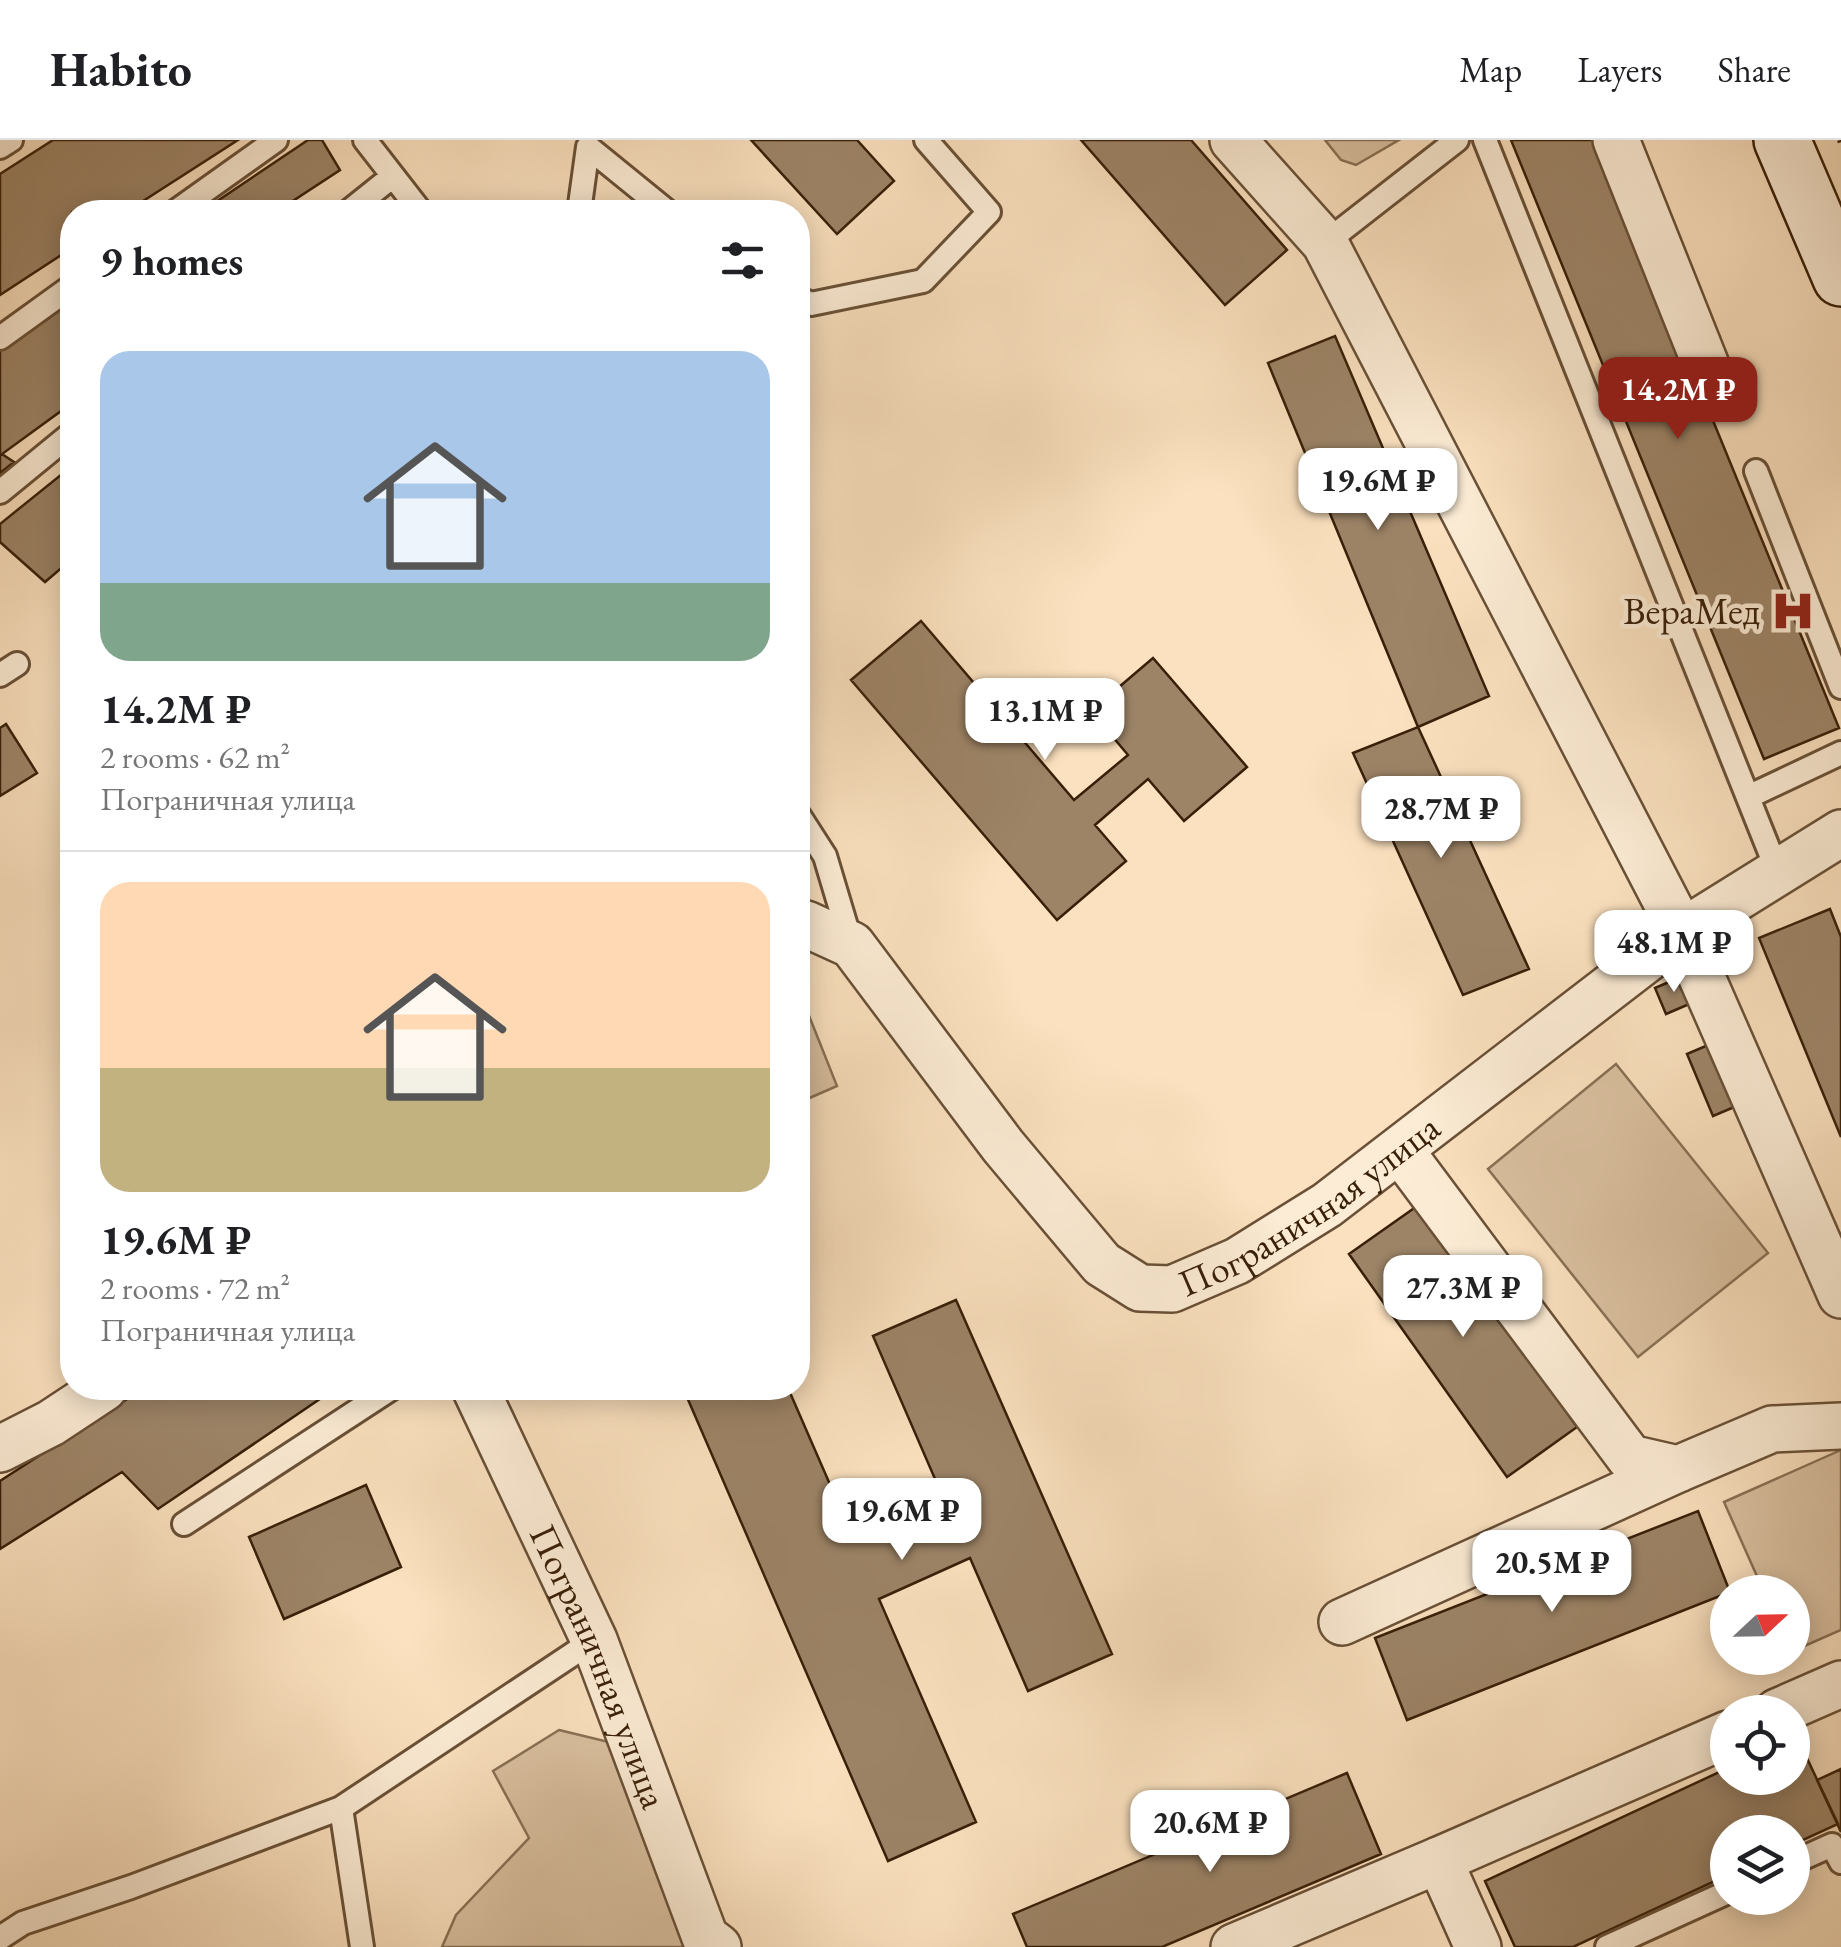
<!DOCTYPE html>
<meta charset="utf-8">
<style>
:root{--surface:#fff;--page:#f2f2f2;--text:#202124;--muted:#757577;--line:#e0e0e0;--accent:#8f2418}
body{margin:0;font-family:"EB Garamond",serif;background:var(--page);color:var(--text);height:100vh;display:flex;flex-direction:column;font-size:38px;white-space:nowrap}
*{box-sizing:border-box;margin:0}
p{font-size:32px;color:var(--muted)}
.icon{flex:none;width:55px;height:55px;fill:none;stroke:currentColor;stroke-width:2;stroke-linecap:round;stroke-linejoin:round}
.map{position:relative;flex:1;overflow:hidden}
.details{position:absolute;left:60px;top:60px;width:750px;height:1200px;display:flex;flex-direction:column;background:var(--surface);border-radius:40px;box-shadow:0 5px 25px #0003}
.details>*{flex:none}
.needle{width:65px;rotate:68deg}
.tools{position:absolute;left:1710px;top:1435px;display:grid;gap:20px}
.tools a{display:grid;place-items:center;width:100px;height:100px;border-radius:50%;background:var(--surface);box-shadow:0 5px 25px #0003;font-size:50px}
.price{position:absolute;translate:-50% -85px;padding:0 22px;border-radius:20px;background:#fff;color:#222;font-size:32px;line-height:65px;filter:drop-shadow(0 2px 5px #0008)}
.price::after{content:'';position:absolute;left:50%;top:60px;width:30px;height:22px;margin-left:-15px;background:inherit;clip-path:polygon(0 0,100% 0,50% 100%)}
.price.on{background:var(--accent);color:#fff}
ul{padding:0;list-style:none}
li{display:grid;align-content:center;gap:20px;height:530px;padding:0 40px}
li+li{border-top:2px solid var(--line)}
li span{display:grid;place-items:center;height:310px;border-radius:30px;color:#555}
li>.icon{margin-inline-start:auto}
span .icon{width:180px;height:180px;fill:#fffc;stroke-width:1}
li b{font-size:42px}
h2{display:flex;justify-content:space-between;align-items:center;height:120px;padding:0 40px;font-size:42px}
header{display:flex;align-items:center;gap:60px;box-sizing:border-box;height:140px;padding:0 50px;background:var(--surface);border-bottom:2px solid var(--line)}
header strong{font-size:48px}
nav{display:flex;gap:55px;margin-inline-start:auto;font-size:35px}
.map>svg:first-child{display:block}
.green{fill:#dac0a0;stroke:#897054;stroke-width:2.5}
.building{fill:#9d8467;stroke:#381f08;stroke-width:2.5}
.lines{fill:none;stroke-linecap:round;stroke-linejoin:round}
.lane-casing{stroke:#695036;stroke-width:28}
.street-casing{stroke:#695036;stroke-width:50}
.secondary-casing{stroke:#381f08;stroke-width:60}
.path{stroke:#381f08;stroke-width:6;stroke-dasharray:2.5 5;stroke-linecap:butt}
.lane{stroke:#fcecd5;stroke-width:22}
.street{stroke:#fcecd5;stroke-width:45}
.secondary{stroke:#fcecd5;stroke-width:55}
.labels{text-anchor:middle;stroke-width:9;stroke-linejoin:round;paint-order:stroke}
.poi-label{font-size:38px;fill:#381f08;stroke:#fcecd5;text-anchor:end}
.street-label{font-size:38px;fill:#381f08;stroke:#fcecd5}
</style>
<header>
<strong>Habito</strong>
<nav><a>Map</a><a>Layers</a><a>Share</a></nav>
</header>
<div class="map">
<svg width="1841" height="1807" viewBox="0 0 1841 1807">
<rect width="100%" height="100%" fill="#fbe1bf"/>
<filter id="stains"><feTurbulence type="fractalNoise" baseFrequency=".002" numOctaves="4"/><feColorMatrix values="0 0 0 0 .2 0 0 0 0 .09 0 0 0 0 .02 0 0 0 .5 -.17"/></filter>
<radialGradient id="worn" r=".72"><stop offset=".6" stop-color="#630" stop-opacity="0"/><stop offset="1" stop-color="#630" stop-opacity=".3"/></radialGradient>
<!-- green -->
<path class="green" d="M1325,0h74l-43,25 -15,-5z
M798,848l39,98 -39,17z
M1616,924l152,189 -130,104 -150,-188z
M1841,1310v180l-48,21 -1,-59h-28l-40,-90z
M559,1590l54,13 80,204h-251l14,-32 73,-77 -36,-67z"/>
<!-- building -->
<path class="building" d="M53,0h185l-112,72h-54v36l-72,47v-121z
M308,0h14l18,30 -64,42h-75z
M751,0h106l37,41 -57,53z
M1081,0h110l96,110 -62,55z
M1511,0h87l241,588 -75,31z
M72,159v104l-70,51 12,8 -14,11v-125z
M1335,196l154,360 -71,31 -150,-364z
M72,326v93l-27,23 -45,-40v-18z
M921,481l153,179 54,-45 -37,-44 62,-53 94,109 -63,54 -36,-42 -53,46 31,36 -69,59 -206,-240z
M6,584l31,49 -37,23v-68z
M1418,587l111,242 -66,26 -110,-242z
M1830,769l11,28v200l-82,-199z
M1683,836l11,26 -28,12 -11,-26z
M1720,900l26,62 -33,14 -26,-62z
M1420,1064l157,223 -70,50 -158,-223z
M956,1160l156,354 -84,37 -58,-133 -91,41 97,223 -88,39 -205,-473h105l64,147 90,-40 -69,-159z
M144,1248h192l-178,121 -36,-37 -122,77v-68z
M366,1345l35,82 -117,52 -35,-82z
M1698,1371l32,81 -323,128 -32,-82z
M1797,1597l41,87 -46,21v-13h-64v43l-155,72h-58l-30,-66 243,-113v10h64v-40z
M1841,1629v63l-24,-52z
M1347,1633l34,81 -219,93h-135l-14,-33z"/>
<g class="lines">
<!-- lane casing -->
<g class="lane-casing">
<path id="lane" d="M365,0l56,72
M1485,0l292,730
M0,7l11,-7
M175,72l101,-72
M348,72l45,-36
M579,72l9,-65 80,65
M1325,103l132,-103
M798,158l13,6 112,-23 66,-69 -63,-72
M0,198l72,-52
M1756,331l85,216
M0,352l72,-59
M0,535l17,-11
M1750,656l91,-43
M798,674l27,42 26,87
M184,1384l208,-136
M1792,1723l40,-18 9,17
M0,1798l23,-15 108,-36 210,-79
M362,1807l-21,-139 253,-168
M1607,1807l121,-55"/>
</g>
<!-- street casing -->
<g class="street-casing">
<g id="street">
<path d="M1233,0l92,103 357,689 159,363"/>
<path d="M1616,0l101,253"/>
<path id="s1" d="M798,785l8,-1 46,21 151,201 99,118 38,24 32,1 65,-28 90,-56 355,-273 159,-99"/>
<path d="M1400,1010l230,308 48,11 94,-40 69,-3"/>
<path id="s2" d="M475,1248l119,252 111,297 13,10"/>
<path d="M0,1309l51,-26 53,-35"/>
<path d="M1342,1482l336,-153"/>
<path d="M1777,1572l64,-28"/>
<path d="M1234,1807l205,-87"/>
<path d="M1478,1807l-39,-87 289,-126"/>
</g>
</g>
<!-- secondary casing -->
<g class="secondary-casing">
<path id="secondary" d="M1782,0l59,138"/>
</g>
<!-- path -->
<path class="path" d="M1840,0l1,3"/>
<!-- lane -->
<use href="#lane" class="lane"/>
<!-- street -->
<use href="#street" class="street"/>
<!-- secondary -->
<use href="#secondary" class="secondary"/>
</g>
<!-- icons -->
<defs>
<g id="hospital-bare" transform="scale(3.45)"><path d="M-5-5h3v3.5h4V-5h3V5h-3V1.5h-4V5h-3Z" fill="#8f2418" stroke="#fcecd5" stroke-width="2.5" paint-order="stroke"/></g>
</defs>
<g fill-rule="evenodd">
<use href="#hospital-bare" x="1793" y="471"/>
</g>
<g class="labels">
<!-- poi labels -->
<g class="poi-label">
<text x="1760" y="484">ВераМед</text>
</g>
<!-- street labels -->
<g class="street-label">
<text dy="13" stroke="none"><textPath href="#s1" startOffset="702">Пограничная улица</textPath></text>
<text dy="13" stroke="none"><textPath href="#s2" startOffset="305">Пограничная улица</textPath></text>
</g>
</g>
<rect width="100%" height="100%" filter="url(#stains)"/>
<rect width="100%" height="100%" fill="url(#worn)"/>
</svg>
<div class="tools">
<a><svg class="needle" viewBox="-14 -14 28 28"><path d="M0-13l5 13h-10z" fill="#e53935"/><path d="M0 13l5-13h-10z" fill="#757577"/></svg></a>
<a><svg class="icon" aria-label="locate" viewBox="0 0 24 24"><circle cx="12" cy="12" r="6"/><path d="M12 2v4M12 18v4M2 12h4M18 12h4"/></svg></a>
<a><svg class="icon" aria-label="layers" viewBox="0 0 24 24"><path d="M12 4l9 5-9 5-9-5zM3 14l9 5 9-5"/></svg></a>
</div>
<b class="price on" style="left:1678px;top:302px">14.2M ₽</b>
<b class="price" style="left:1378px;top:393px">19.6M ₽</b>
<b class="price" style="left:1045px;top:623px">13.1M ₽</b>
<b class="price" style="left:1441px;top:721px">28.7M ₽</b>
<b class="price" style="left:1674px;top:855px">48.1M ₽</b>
<b class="price" style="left:1463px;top:1200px">27.3M ₽</b>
<b class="price" style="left:902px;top:1423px">19.6M ₽</b>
<b class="price" style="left:1552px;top:1475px">20.5M ₽</b>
<b class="price" style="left:1210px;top:1735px">20.6M ₽</b>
<section class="details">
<h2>9 homes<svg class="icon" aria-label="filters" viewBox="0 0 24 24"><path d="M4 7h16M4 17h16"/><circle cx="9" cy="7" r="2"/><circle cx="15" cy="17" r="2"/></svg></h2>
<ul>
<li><span style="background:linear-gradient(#a9c7e8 75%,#7fa58c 0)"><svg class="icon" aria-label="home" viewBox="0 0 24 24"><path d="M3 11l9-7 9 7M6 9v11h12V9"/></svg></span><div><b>14.2M ₽</b><p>2 rooms · 62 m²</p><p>Пограничная улица</p></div></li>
<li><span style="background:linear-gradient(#ffd9b3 60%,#c2b280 0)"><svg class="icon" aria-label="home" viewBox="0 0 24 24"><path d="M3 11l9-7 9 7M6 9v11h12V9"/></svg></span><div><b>19.6M ₽</b><p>2 rooms · 72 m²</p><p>Пограничная улица</p></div></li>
</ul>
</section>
</div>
